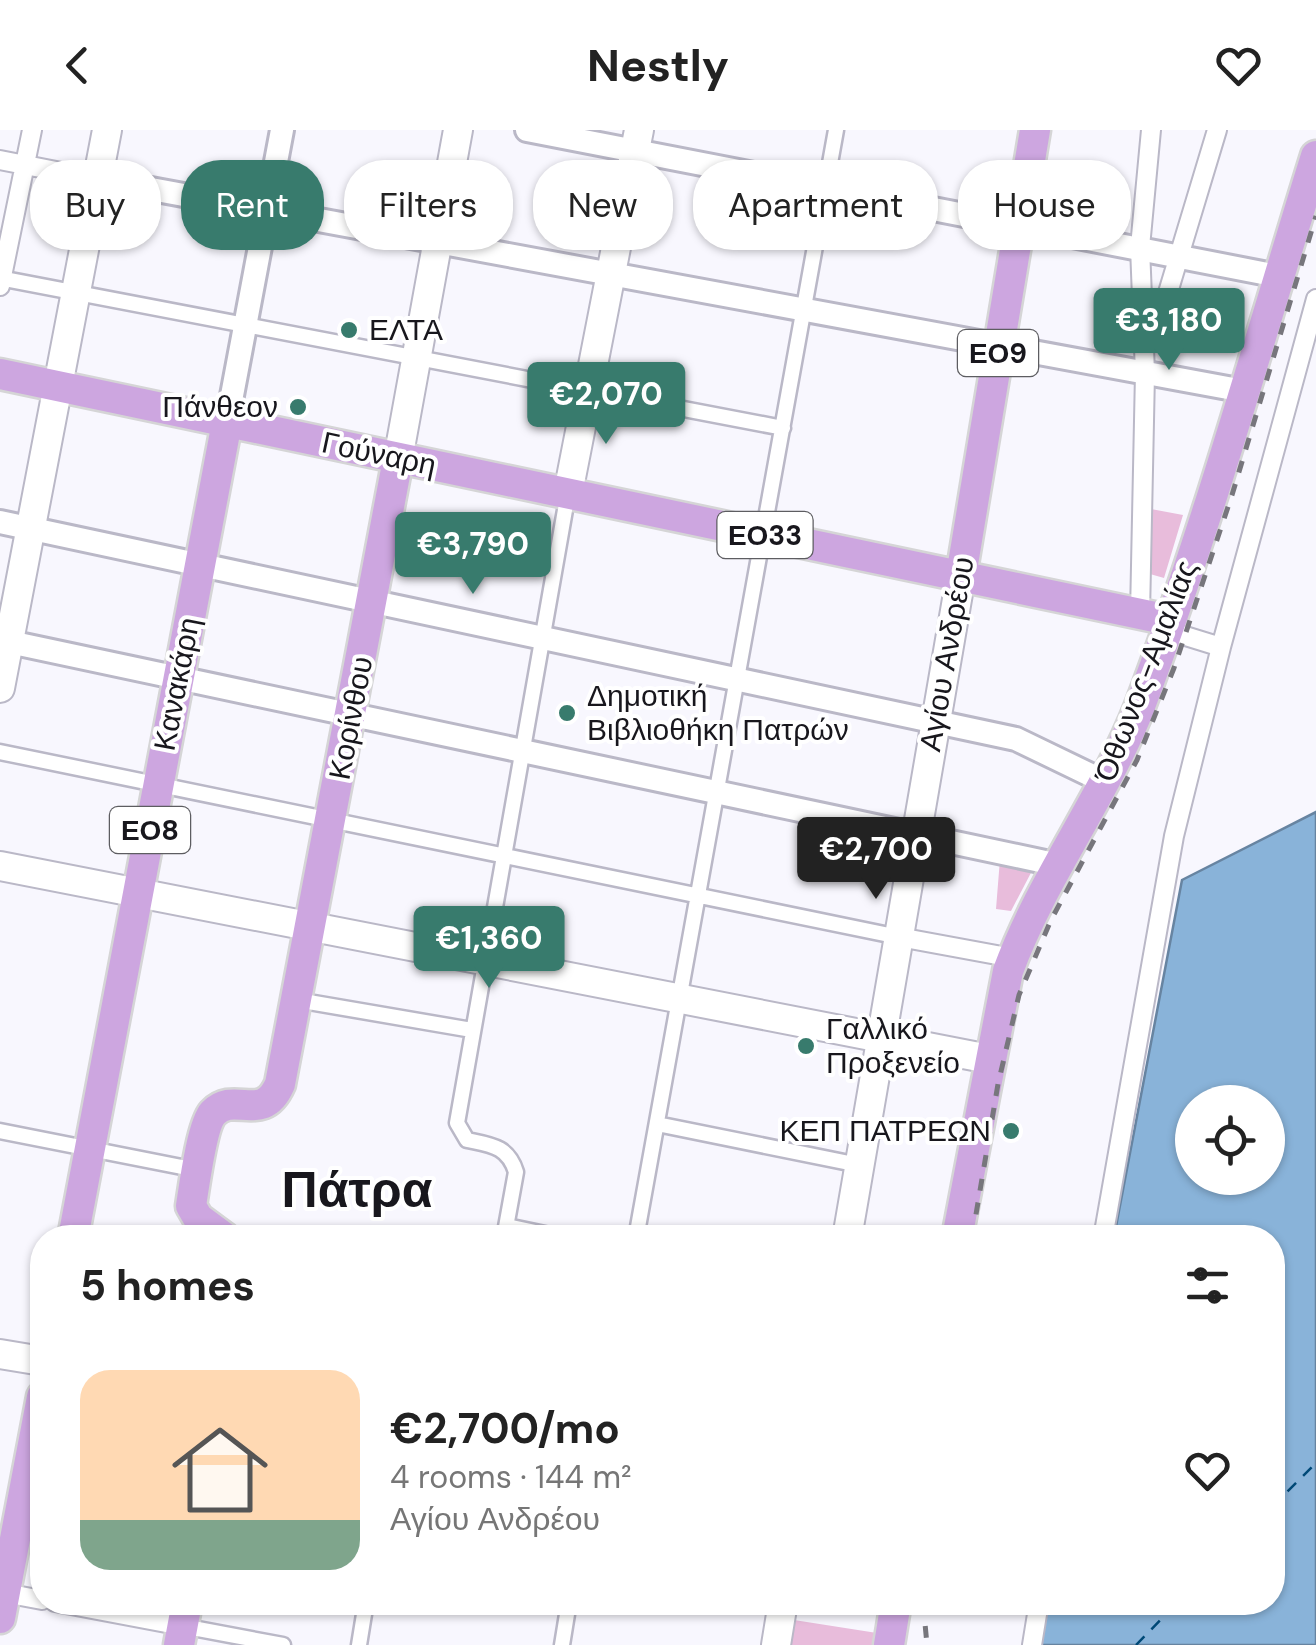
<!DOCTYPE html>
<meta charset="utf-8">
<style>
:root{--surface:#fff;--page:#f2f2f2;--text:#222;--muted:#767676;--accent:#387b6d}
body{margin:0;font-family:"DM Sans",sans-serif;background:var(--page);color:var(--text);height:100vh;display:flex;flex-direction:column;font-size:38px;white-space:nowrap}
*{box-sizing:border-box;margin:0}
p{font-size:32px;color:var(--muted)}
.icon{flex:none;width:55px;height:55px;fill:none;stroke:currentColor;stroke-width:2;stroke-linecap:round;stroke-linejoin:round}
.map{position:relative;flex:1;overflow:hidden}
.side{position:absolute;left:30px;top:1095px;width:1255px;height:390px;display:flex;flex-direction:column;background:var(--surface);border-radius:40px;box-shadow:0 2px 8px #0004}
.side>*{flex:none}
.banner{position:absolute;left:30px;top:30px;width:1258px;height:90px;display:flex;gap:20px}
.buttons{position:absolute;left:1175px;top:955px;display:grid;gap:20px}
.buttons a{display:grid;place-items:center;width:110px;height:110px;border-radius:50%;background:var(--surface);box-shadow:0 2px 8px #0004;font-size:50px}
.price{position:absolute;translate:-50% -85px;padding:0 22px;border-radius:10px;background:var(--accent);color:#fff;font-size:32px;line-height:65px;filter:drop-shadow(0 2px 5px #0008)}
.price::after{content:'';position:absolute;left:50%;top:60px;width:30px;height:22px;margin-left:-15px;background:inherit;clip-path:polygon(0 0,100% 0,50% 100%)}
.price.current{background:#222;color:#fff}
ul{padding:0;list-style:none}
li{display:flex;align-items:center;gap:30px;height:250px;padding:0 50px}
li span{display:grid;place-items:center;flex:none;width:280px;height:200px;border-radius:30px;color:#555}
li>.icon{margin-inline-start:auto}
span .icon{width:120px;height:120px;fill:#fffc;stroke-width:1}
li b{font-size:42px}
h2{display:flex;justify-content:space-between;align-items:center;height:120px;padding:0 50px;font-size:42px}
.chip{padding:0 35px;border-radius:40px;background:var(--surface);box-shadow:0 2px 8px #0004;font-size:35px;line-height:90px}
.chip.current{background:var(--accent);color:#fff}
header{display:flex;justify-content:space-between;align-items:center;height:130px;padding:0 50px;background:var(--surface);font-size:45px;font-weight:700}
.map>svg:first-child{display:block}
.green{fill:#e8bcdb}
.water{fill:#89b3d9;stroke:#6784a1;stroke-width:2.5;fill-rule:evenodd}
.lines{fill:none;stroke-linecap:round;stroke-linejoin:round}
.ferry{stroke:#004977;stroke-width:2.5;stroke-dasharray:12 10;stroke-linecap:butt}
.pedestrian-casing{stroke:#bab8c7;stroke-width:19}
.minor-casing{stroke:#bab8c7;stroke-width:22}
.tertiary-casing{stroke:#bab8c7;stroke-width:28}
.secondary-casing{stroke:#bab8c7;stroke-width:32}
.primary-casing{stroke:#d5d5d6;stroke-width:35}
.pedestrian{stroke:#fff;stroke-width:14}
.minor{stroke:#fff;stroke-width:18}
.tertiary{stroke:#fff;stroke-width:22}
.secondary{stroke:#fff;stroke-width:28}
.primary{stroke:#cda6e0;stroke-width:30}
.rail{stroke:#77767c;stroke-width:5;stroke-dasharray:12 12;stroke-linecap:butt}
.poi-dot{fill:#387b6d;stroke:#fff;stroke-width:4}
.labels{text-anchor:middle;stroke-width:8;stroke-linejoin:round;paint-order:stroke}
.shield{fill:#fff;stroke:#5d5d61;stroke-width:2.5}
.shield-label{font-size:28px;font-weight:bold;fill:#18171d}
.poi-label{font-size:30px;fill:#18171d;stroke:#fff;text-anchor:start}
.street-label{font-size:30px;fill:#18171d;stroke:#fff}
.town-label{font-size:50px;font-weight:bold;fill:#18171d;stroke:#fff}
</style>
<header><svg class="icon" aria-label="back" viewBox="0 0 24 24"><path d="M15 5l-7 7 7 7"/></svg>Nestly<svg class="icon" aria-label="heart" viewBox="0 0 24 24"><path d="M12 20l-8-8c-3-5 5-10 8-4 3-6 11-1 8 4z"/></svg></header>
<div class="map">
<svg width="1316" height="1515" viewBox="0 0 1316 1515">
<rect width="100%" height="100%" fill="#f8f7fe"/>
<!-- green -->
<path class="green" d="M1151,379l32,6 -19,63 -14,-4z
M1000,729l34,8 -23,44 -15,-2z
M794,1490l83,13 -2,12h-85z"/>
<!-- water -->
<path class="water" d="M1316,682v833h-280l8,-42 228,-1v-364l-158,-1 68,-357zM1192,972h76v76h-76z"/>
<g class="lines">
<!-- ferry -->
<path class="ferry" d="M1272,1377l44,-44
M1136,1515l42,-43"/>
<!-- pedestrian casing -->
<g class="pedestrian-casing">
<path id="pedestrian" d="M0,148l783,150
M0,622l899,185
M297,870l175,30
M657,994l202,41
M0,1001l197,39
M507,1096l57,12
M504,1108l12,-66c-8,-26 -25,-27 -49,-32l-10,-17 111,-630
M636,1108l200,-1108
M182,1496l101,19
M359,1515l7,-43
M562,1515l7,-43"/>
</g>
<!-- minor casing -->
<g class="minor-casing">
<path id="minor" d="M0,30l97,19
M0,156l32,-156
M1160,189l57,-189
M1140,484l5,-241 -5,-126 11,-117
M1221,517l95,-348
M899,807l114,21
M1103,1108l71,-402 47,-189 -55,-17
M0,1462l42,8
M55,1472l127,24
M1032,1515l7,-43"/>
</g>
<!-- tertiary casing -->
<g class="tertiary-casing">
<path id="tertiary" d="M527,0l751,146
M97,49l1147,212
M227,292l55,-292
M0,392l1016,217 89,43
M0,510l1059,225"/>
</g>
<!-- secondary casing -->
<g class="secondary-casing">
<path id="secondary" d="M398,329l60,-329
M568,363l71,-363
M0,558l107,-558
M0,736l989,193
M847,1108l114,-662
M0,1224l42,7
M776,1515l7,-43"/>
</g>
<!-- primary casing -->
<g class="primary-casing">
<path id="primary" d="M0,244l1169,246
M961,446l74,-446
M73,1108l154,-816
M225,1108l-27,-20 -7,-12c3,-19 11,-81 22,-93 22,-23 49,12 67,-29l118,-625
M957,1108l51,-267c34,-93 96,-173 132,-265 68,-180 119,-367 176,-550
M0,1488l42,-221
M179,1515l8,-43
M889,1515l7,-43"/>
</g>
<!-- pedestrian -->
<use href="#pedestrian" class="pedestrian"/>
<!-- minor -->
<use href="#minor" class="minor"/>
<!-- tertiary -->
<use href="#tertiary" class="tertiary"/>
<!-- secondary -->
<use href="#secondary" class="secondary"/>
<!-- primary -->
<use href="#primary" class="primary"/>
<!-- rail -->
<path class="rail" d="M972,1108l26,-154 21,-89 32,-75 86,-160 37,-92 58,-173 84,-279
M923,1472l4,43"/>
</g>
<!-- markers -->
<g class="poi-dot">
<circle cx="349" cy="200" r="10"/>
<circle cx="298" cy="277" r="10"/>
<circle cx="567" cy="583" r="10"/>
<circle cx="806" cy="916" r="10"/>
<circle cx="1011" cy="1001" r="10"/>
</g>
<g class="labels">
<!-- shield labels -->
<g class="shield">
<rect x="958" y="200" width="80" height="46" rx="8"/>
<rect x="717.5" y="382" width="95" height="46" rx="8"/>
<rect x="110" y="677" width="80" height="46" rx="8"/>
</g>
<g class="shield-label">
<text x="998" y="233">ΕΟ9</text>
<text x="765" y="415">ΕΟ33</text>
<text x="150" y="710">ΕΟ8</text>
</g>
<!-- poi labels -->
<g class="poi-label">
<text x="369" y="210">ΕΛΤΑ</text>
<text x="278" y="287" text-anchor="end">Πάνθεον</text>
<text x="587" y="576">Δημοτική<tspan x="587" dy="34">Βιβλιοθήκη Πατρών</tspan></text>
<text x="826" y="909">Γαλλικό<tspan x="826" dy="34">Προξενείο</tspan></text>
<text x="991" y="1011" text-anchor="end">ΚΕΠ ΠΑΤΡΕΩΝ</text>
</g>
<!-- street labels -->
<g class="street-label">
<text transform="translate(379 324) rotate(12)" y="10">Γούναρη</text>
<text transform="translate(947 524) rotate(-80)" y="10">Αγίου Ανδρέου</text>
<text transform="translate(1146 541) rotate(-69)" y="10">Όθωνος-Αμαλίας</text>
<text transform="translate(177 554) rotate(-79)" y="10">Κανακάρη</text>
<text transform="translate(351 588) rotate(-79)" y="10">Κορίνθου</text>
</g>
<!-- town labels -->
<g class="town-label">
<text x="357" y="1077">Πάτρα</text>
</g>
</g>
</svg>
<div class="buttons">
<a><svg class="icon" aria-label="locate" viewBox="0 0 24 24"><circle cx="12" cy="12" r="6"/><path d="M12 2v4M12 18v4M2 12h4M18 12h4"/></svg></a>
</div>
<b class="price" style="left:1169px;top:243px">€3,180</b>
<b class="price" style="left:606px;top:317px">€2,070</b>
<b class="price" style="left:473px;top:467px">€3,790</b>
<b class="price current" style="left:876px;top:772px">€2,700</b>
<b class="price" style="left:489px;top:861px">€1,360</b>
<div class="banner">
<a class="chip">Buy</a>
<a class="chip current">Rent</a>
<a class="chip">Filters</a>
<a class="chip">New</a>
<a class="chip">Apartment</a>
<a class="chip">House</a>
</div>
<section class="side">
<h2>5 homes<svg class="icon" aria-label="filters" viewBox="0 0 24 24"><path d="M4 7h16M4 17h16"/><circle cx="9" cy="7" r="2"/><circle cx="15" cy="17" r="2"/></svg></h2>
<ul>
<li><span style="background:linear-gradient(#ffd9b3 75%,#7fa58c 0)"><svg class="icon" aria-label="home" viewBox="0 0 24 24"><path d="M3 11l9-7 9 7M6 9v11h12V9"/></svg></span><div><b>€2,700/mo</b><p>4 rooms · 144 m²</p><p>Αγίου Ανδρέου</p></div><svg class="icon" aria-label="heart" viewBox="0 0 24 24"><path d="M12 20l-8-8c-3-5 5-10 8-4 3-6 11-1 8 4z"/></svg></li>
</ul>
</section>
</div>
